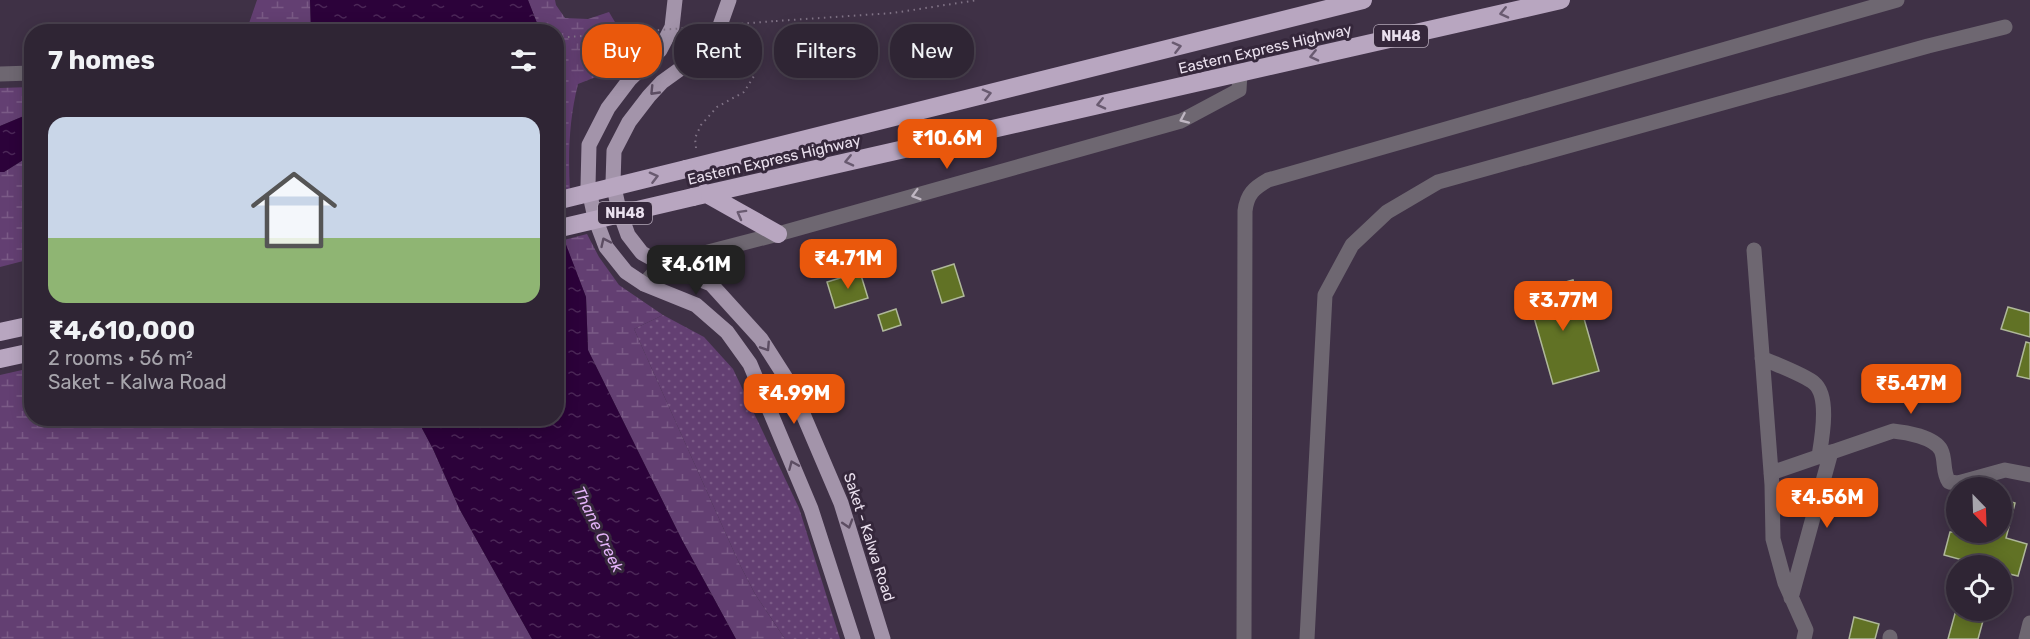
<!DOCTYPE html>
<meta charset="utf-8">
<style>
:root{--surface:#2f2534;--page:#372d3c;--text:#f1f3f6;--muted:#a7a5ac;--line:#4a424f;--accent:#ea580c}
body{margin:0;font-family:Rubik,sans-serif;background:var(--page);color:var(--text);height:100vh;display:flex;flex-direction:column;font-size:22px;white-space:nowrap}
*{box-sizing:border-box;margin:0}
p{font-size:20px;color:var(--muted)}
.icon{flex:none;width:33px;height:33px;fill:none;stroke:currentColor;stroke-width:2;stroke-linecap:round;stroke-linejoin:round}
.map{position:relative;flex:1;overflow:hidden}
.drawer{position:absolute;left:24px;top:24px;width:540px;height:402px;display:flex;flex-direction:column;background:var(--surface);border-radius:24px;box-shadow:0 3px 15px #0003,0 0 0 2px var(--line)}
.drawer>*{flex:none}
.hud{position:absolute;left:582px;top:24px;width:570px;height:54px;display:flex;gap:12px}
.needle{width:39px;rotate:157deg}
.fabs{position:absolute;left:1946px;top:477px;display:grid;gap:12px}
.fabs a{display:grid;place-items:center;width:66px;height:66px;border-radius:50%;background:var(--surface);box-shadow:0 3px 15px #0003,0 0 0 2px var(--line);font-size:30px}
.price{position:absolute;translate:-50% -51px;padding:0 14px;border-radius:12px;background:var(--accent);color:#fff;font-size:20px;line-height:39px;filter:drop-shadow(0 2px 3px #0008)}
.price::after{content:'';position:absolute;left:50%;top:36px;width:18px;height:14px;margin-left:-9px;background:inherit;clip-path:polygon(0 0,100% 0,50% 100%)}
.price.selected{background:#222;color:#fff}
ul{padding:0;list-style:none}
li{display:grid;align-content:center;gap:12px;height:318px;padding:0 24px}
li span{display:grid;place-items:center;height:186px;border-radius:18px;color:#555}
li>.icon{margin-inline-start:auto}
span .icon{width:108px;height:108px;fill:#fffc;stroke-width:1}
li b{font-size:26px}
h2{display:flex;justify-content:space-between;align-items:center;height:72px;padding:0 24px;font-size:26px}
.chip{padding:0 21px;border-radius:24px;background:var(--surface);box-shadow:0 3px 15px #0003,0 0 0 2px var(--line);font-size:21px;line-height:54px}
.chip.selected{background:var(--accent);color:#fff}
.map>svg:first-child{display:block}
.wetland{fill:url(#wetland-marsh)}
.park{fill:url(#park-dots)}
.water{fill:url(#water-ripples)}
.building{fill:#617225;stroke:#afb89a;stroke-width:1.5}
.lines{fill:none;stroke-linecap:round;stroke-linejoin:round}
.path{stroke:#807386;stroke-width:2;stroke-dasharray:1.5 4.5;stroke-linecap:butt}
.minor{stroke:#6e6771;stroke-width:15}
.major{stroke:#a394aa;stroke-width:15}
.highway{stroke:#b8a6c0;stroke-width:18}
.path-bridge{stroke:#807386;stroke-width:2;stroke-dasharray:1.5 4.5;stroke-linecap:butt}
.highway-bridge{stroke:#b8a6c0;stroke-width:18}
.oneway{stroke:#695a70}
.oneway2{stroke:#5c4d62}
.oneway3{stroke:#bfb6c2}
.labels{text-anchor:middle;stroke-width:6;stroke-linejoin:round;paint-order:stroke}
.shield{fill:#35273b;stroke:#b4a8b8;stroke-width:1.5}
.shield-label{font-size:14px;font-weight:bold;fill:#eae0ee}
.street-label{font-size:15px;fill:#eae0ee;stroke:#35273b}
.water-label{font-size:16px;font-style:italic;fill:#e2b2f7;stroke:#35273b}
</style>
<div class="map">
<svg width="2030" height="639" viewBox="0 0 2030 639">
<defs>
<pattern id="wetland-marsh" width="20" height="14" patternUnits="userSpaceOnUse" patternTransform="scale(1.5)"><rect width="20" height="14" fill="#633f72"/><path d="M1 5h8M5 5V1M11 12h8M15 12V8" fill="none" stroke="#7a5a86"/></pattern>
<pattern id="park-dots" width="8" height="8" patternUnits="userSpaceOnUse" patternTransform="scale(1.5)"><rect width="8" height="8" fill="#633f72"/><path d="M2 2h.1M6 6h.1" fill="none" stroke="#7a5a86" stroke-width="1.8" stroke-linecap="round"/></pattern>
<pattern id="water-ripples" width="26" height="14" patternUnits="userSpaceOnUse" patternTransform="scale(1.5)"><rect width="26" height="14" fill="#2c023a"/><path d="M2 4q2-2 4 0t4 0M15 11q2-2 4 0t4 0" fill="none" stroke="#4b2757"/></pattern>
</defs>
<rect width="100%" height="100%" fill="#3f3146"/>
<!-- wetland -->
<path class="wetland" d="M257,0h53l1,31 -65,1z
M528,0h27l1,5 9,13 23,1 21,-7 13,22 5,20 -21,19 -28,11c-9,36 -10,70 -8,107l-13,3 -1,-162 -20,-1 1,-8z
M31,87v26l-31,13v-38z
M31,155v104l-31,8v-95h4z
M587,234l12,23 20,28 44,30 -29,14 105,234 16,31 30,45h-49l-55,-101 -93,-188 -2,-53 -22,-57z
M31,368l1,50 385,1 16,30 27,61 72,129h-532v-264z"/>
<!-- park -->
<path class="park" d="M663,315l41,22 29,32 66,139 41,131h-55l-30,-45 -16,-31 -105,-234z"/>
<!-- water -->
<path class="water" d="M310,0h218l9,23 -1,8h-225z
M31,113v42l-27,17h-4v-46z
M557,221l29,76 2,53 93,188 55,101h-204l-72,-129 -27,-61 -16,-30 139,-1z"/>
<!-- building -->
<path class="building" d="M954,264l10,32 -22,7 -10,-32z
M860,272l8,26 -33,10 -8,-26z
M1573,280l26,91 -46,13 -26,-91z
M2008,307l22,6v24l-29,-8z
M896,309l5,16 -18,6 -5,-16z
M2026,342l4,1v36l-13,-3z
M2001,499l14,4 -9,35 21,6 -9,32 -17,-4v-6h-32l1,-4 -26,-7 6,-23h51z
M1956,610h30l-8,29h-30z
M1854,617l25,7 -4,15h-26z"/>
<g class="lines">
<!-- path -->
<path class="path" d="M776,21l117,-8 85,-13
M696,148l-1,-10 6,-13 16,-18 27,-15 10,-16 -17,-11 -22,-7"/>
<!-- minor -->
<path class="minor" d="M0,74l32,-1
M1754,250l18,235 1,54 12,44 21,47 -2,9
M644,284l18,-20 116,-30 403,-113 58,-31 1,-17
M1762,358c13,6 43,17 52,25 16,13 8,55 5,73
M1771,473l122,-42c13,1 41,6 48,19 5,10 1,22 8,32l9,1 47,-13 25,5
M1791,598l40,-146
M1244,639l1,-428c2,-17 9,-23 23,-31l629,-180
M1307,639l18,-344 27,-50 35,-33 51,-30 490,-136 77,-19
M1890,639v-2
M2026,639l4,-16"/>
<!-- major -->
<path class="major" d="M675,0l-3,27 -12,23 -30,29 -22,29 -19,37 -1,41 7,32 11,29 20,25 18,12 52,21 31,27 23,32 61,145 42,130
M729,0l-12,34 -16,20 -39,28 -13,14 -20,26 -15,29 -1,32 6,27 9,25 14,18 20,11 49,20 50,55 30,47 50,117 42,136"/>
<!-- highway -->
<path class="highway" d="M686,169l677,-169
M705,193l73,41
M693,197l868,-197
M0,332l32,-7
M0,359l32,-7"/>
<!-- path-bridge -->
<path class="path-bridge" d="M556,38l220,-17"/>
<!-- highway-bridge -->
<path class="highway-bridge" d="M556,201l130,-32
M556,229l137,-32"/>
</g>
<!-- one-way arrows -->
<defs><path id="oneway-chevron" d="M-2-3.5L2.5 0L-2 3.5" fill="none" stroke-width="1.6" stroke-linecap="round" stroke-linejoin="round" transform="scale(1.5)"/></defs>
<g class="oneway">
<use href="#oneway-chevron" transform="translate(1504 13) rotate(167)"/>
<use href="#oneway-chevron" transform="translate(1177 47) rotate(-14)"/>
<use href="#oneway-chevron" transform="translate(1314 56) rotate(167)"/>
<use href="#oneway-chevron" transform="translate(987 94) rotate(-14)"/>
<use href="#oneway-chevron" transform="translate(1101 104) rotate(167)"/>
<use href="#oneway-chevron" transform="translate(849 161) rotate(167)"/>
<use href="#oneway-chevron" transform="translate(654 177) rotate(-14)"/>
<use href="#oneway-chevron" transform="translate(741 214) rotate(-151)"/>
</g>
<g class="oneway2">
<use href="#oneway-chevron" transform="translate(654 91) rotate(134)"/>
<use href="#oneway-chevron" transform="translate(605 242) rotate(-115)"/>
<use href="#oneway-chevron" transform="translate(766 347) rotate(57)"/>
<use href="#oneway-chevron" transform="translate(793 465) rotate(-113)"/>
<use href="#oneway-chevron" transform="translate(848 524) rotate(73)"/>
</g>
<g class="oneway3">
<use href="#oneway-chevron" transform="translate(1184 119) rotate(156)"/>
<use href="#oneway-chevron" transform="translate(916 195) rotate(164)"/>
</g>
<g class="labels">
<!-- shield labels -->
<g class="shield">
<rect x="1374" y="25" width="54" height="22" rx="4.5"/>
<rect x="598" y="202" width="54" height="22" rx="4.5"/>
</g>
<g class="shield-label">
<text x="1401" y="41">NH48</text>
<text x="625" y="218">NH48</text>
</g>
<!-- street labels -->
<g class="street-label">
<text transform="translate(1265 49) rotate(-13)" y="5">Eastern Express Highway</text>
<text transform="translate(774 160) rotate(-13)" y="5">Eastern Express Highway</text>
<text transform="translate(869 537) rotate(72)" y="5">Saket - Kalwa Road</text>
</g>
<!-- water labels -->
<g class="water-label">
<text transform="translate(599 529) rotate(64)" y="6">Thane Creek</text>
</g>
</g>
</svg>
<div class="fabs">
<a><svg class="needle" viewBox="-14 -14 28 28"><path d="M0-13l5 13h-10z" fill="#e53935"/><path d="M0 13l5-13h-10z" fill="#a7a5ac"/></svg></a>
<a><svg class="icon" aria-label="locate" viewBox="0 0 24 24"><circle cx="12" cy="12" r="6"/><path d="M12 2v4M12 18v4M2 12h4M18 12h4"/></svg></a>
</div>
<b class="price" style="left:947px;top:170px">₹10.6M</b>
<b class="price" style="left:848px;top:290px">₹4.71M</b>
<b class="price selected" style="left:696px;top:296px">₹4.61M</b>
<b class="price" style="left:1563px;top:332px">₹3.77M</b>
<b class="price" style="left:1911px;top:415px">₹5.47M</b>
<b class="price" style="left:794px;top:425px">₹4.99M</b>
<b class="price" style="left:1827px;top:529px">₹4.56M</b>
<div class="hud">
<a class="chip selected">Buy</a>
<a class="chip">Rent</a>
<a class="chip">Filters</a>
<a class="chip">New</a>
</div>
<section class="drawer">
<h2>7 homes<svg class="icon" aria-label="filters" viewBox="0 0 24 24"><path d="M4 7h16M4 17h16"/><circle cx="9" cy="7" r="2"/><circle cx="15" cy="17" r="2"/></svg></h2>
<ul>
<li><span style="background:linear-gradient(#c9d6e8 65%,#8fb573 0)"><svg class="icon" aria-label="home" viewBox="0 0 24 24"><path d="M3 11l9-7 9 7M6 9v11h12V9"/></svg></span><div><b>₹4,610,000</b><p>2 rooms · 56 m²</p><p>Saket - Kalwa Road</p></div></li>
</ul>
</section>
</div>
